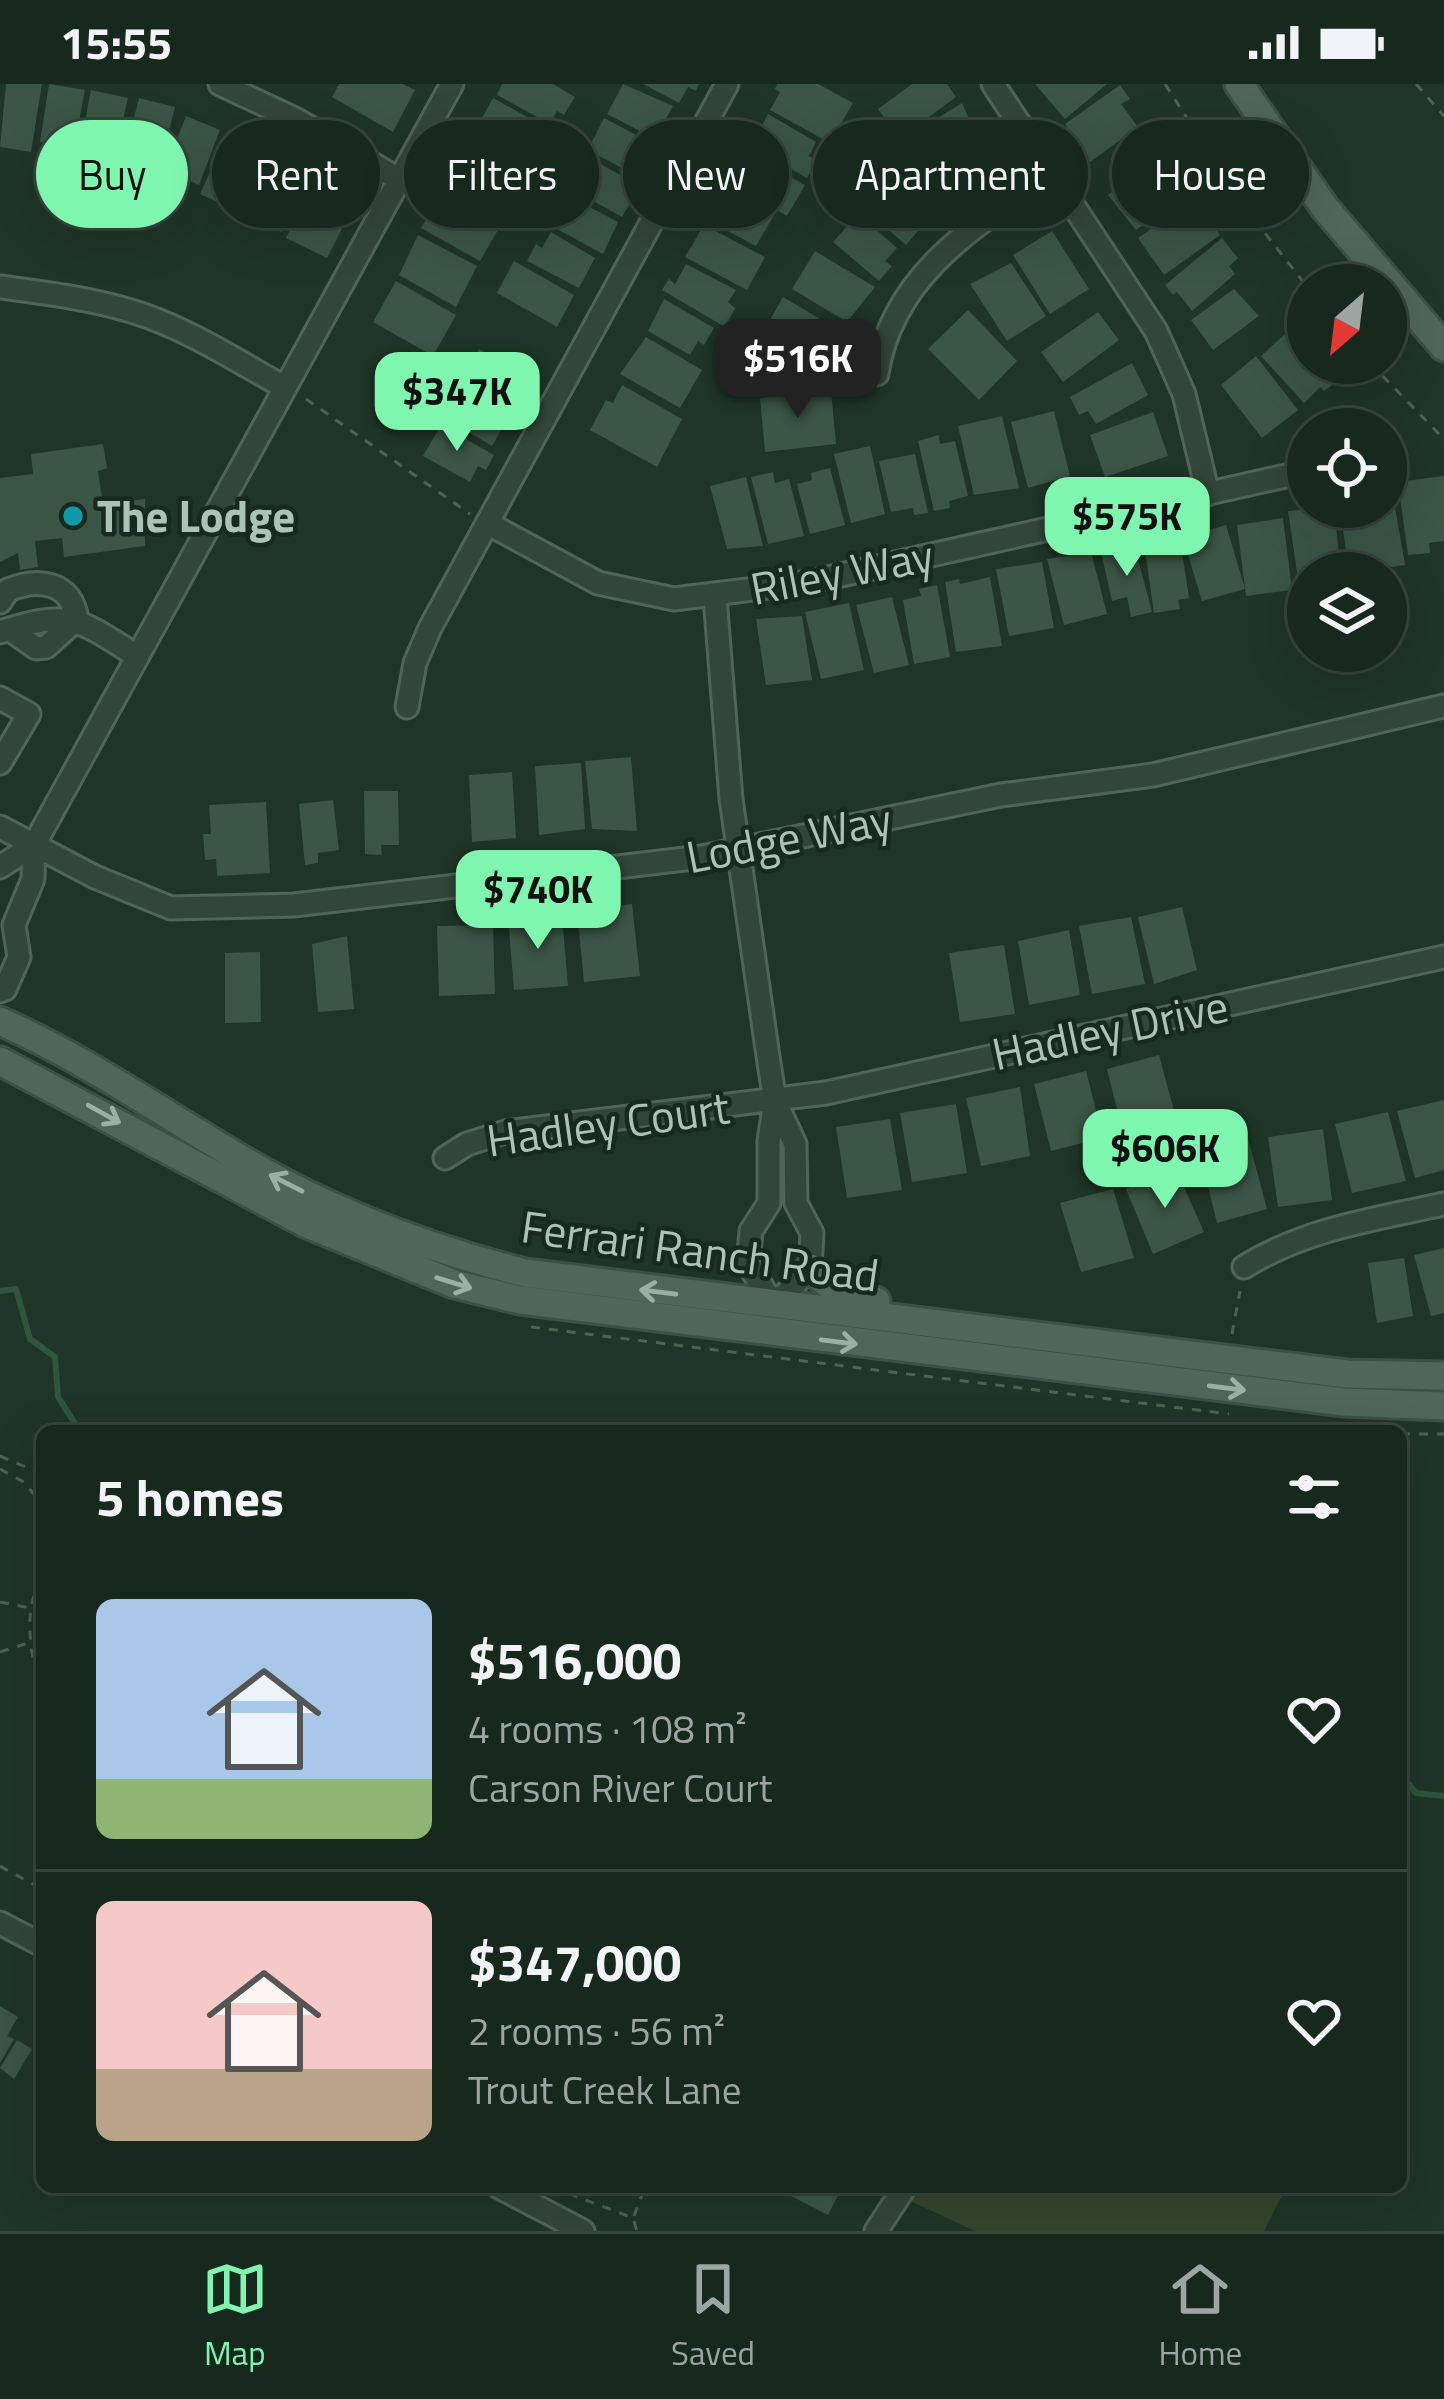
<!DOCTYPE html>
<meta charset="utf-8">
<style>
:root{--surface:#17281d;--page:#24342a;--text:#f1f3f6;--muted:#9ea6a4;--line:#36443b;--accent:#7ef6af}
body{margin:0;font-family:"Titillium Web",sans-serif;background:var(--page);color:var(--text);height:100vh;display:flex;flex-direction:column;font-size:45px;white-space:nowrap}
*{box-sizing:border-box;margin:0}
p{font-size:39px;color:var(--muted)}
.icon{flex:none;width:66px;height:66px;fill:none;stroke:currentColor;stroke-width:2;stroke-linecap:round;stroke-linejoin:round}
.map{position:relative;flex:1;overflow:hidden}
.drawer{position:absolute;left:36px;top:1341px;width:1371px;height:768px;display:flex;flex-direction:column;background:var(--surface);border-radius:18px;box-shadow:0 12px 48px #0002,0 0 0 3px var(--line)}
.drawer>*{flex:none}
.top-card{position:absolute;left:36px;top:36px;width:1374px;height:108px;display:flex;gap:24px}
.needle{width:78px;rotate:208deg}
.fabs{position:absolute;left:1287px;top:180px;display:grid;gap:24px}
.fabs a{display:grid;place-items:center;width:120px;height:120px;border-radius:50%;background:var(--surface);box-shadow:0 12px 48px #0002,0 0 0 3px var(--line);font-size:60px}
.price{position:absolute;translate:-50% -102px;padding:0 27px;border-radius:24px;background:var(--accent);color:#111;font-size:39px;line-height:78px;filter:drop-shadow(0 3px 6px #0008)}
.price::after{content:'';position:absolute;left:50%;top:72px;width:36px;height:27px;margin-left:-18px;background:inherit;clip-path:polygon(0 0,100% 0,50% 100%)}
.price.on{background:#222;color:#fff}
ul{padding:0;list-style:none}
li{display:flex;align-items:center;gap:36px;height:300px;padding:0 60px}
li+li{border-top:3px solid var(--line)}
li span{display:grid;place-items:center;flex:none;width:336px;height:240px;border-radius:18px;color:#555}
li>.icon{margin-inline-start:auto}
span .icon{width:144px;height:144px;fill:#fffc;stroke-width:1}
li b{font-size:51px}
h2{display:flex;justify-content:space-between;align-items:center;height:144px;padding:0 60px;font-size:51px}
.chip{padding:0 42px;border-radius:54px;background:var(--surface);box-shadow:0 12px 48px #0002,0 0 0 3px var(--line);font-size:42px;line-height:108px}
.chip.on{background:var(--accent);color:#111}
.status{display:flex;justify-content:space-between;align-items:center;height:84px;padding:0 60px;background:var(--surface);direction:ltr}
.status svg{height:33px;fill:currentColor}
.tabs{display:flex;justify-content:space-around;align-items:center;height:168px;border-top:3px solid var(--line);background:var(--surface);font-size:33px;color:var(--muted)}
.tabs a{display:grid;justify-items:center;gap:6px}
.tabs .on{color:var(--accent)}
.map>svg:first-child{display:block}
.green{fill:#35452c}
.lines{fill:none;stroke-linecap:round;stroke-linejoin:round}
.stream{stroke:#2d563c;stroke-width:6}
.building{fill:#3b5645}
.minor-casing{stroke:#506458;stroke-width:27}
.major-casing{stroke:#3c5043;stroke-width:33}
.path{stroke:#4e624e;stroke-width:3;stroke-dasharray:9 9;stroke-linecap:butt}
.minor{stroke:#33463a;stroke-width:21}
.major{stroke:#506658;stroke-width:27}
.oneway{stroke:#9ab0a3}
.culture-dot{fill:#0f9aa8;stroke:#182a1f;stroke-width:4.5}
.labels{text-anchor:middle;stroke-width:9;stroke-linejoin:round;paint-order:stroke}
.poi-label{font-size:45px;font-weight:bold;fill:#acc3b6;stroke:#182a1f;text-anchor:start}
.street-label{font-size:45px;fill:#acc3b6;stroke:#182a1f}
</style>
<div class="status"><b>15:55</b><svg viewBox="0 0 49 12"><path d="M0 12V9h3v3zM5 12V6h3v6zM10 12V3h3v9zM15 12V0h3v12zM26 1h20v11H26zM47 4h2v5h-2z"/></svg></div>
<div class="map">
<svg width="1444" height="2147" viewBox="0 0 1444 2147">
<rect width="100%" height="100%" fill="#1f3527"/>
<!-- green -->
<path class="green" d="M916,2103h370l-22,44h-289l-67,-31z"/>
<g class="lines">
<!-- stream -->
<path class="stream" d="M0,1207l16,-2 14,50 25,18 3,40 22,34
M1401,1691l15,18 28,3"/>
</g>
<!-- building -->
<path class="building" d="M6,0h36l-11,68 -31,-5z
M49,0l36,6 -13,68 -20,-3 2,-10 -14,-3z
M339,0h64l12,6 -22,42 -61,-35z
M502,0h51l22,13 -11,18 -7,-4 -7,13 -53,-29z
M623,0l50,22 -10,18 8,4 -8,15 -56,-29z
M643,0h56l-3,7 -8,-4 -9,16z
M777,0h41l35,19 -23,40 -60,-33 10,-18 -5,-3z
M912,0h35l9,13 -56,41 -22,-29z
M1035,0h72l-42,35z
M1120,1l10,14 -9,5 17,23 -48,35 -25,-38z
M91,6l37,8 -11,47 -14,-3 -2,10 -21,-4z
M139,14l36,9 -17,69 -36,-10z
M493,14l61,34 -23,40 -60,-34z
M962,19l15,34 -57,36 -21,-31z
M768,30l48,28 -7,14 8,4 -10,18 -64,-36 8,-11 6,4z
M186,32l34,14 -21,55 -34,-15z
M604,34l55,29 -9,17 -7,-4 -8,15 -47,-25z
M230,45l33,14 -30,66 -33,-15z
M981,55l16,21 5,-3 6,8 -58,43 -15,-19 8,-7 -7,-9z
M467,58l59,35 -21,40 -57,-33z
M274,63l39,27 -32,58 -41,-24z
M741,65l64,36 -18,31 -58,-33z
M579,68l61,34 -18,31 -52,-29 6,-13 -9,-5z
M1163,71l26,36 -53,39 -28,-35z
M878,89l52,44 -24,28 -51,-44z
M318,93l40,20 -31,61 -41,-20z
M728,105l46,26 -18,31 -53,-28 7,-13 6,4z
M443,106l59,33 -22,38 -59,-33z
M567,111l51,27 -15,32 -46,-25 7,-12 -7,-4z
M1195,114l25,37 -56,40 -26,-37z
M858,130l39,34 -12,13 7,5 -13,15 -46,-39z
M704,141l61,32 -18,33 -62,-33z
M1052,147l37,58 -39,25 -37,-59z
M551,148l44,26 -16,30 -52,-27 9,-17 6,4z
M418,151l59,31 -21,41 -57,-32z
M1222,154l16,20 -9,8 6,8 -43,37 -15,-19 -4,3 -8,-10z
M815,167l60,36 -28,35 -55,-33z
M514,177l60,34 -17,32 -60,-34z
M1011,179l35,53 -39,25 -37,-57z
M686,180l50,26 -8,12 7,6 -10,19 -63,-37 7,-11 6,5z
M396,197l60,34 -23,41 -60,-34z
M1234,205l25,27 -46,34 -22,-30z
M783,213l59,35 -27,48 -59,-35z
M664,215l50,29 -10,17 -6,-4 -8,14 -42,-24z
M968,226l49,51 -38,39 -51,-51z
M1098,228l21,28 -56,42 -22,-30z
M1295,241l13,15v23h20l14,15 -18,13 -4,-4 -16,16 -43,-47z
M646,253l56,33 -22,38 -60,-34z
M479,265l53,29 -9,16 -8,-4 -8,17 -45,-26z
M1256,272l42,54 -36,28 -41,-53z
M1132,279l16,32 -52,29 -8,-13 -9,4 -9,-18z
M622,301l60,34 -25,48 -67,-37 16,-30 7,3z
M467,306l43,25 -18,31 -48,-29 10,-18 5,3z
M831,306l5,54 -71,8 -5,-54z
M1054,327l16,65 -42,12 -17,-66z
M1153,328l15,44 -63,21 -15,-42z
M1002,332l17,72 -45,7 -16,-69z
M441,341l53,30 -8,15 -8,-4 -8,16 -47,-26z
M939,351l1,9 15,-3 13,55 -19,5 1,7 -16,3 -16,-70z
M103,360l4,24 -9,3 4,27 3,6 40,-5v47l-81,11 -2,-19 -27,3 3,26 -18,3 -2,-17 -18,9v-84l33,-4 -2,-20z
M870,362l15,68 -34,9 -17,-69z
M915,370l13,59 -14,2 -1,-7 -22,4 -12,-51z
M830,384l15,57 -35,9 -13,-50 15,-4 -1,-7z
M773,388l2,11 14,-4 15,57 -36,8 -17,-67z
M1444,392v65l-15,2 1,10 -22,2 -10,-73z
M746,393l17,69 -36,3 -17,-63z
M1393,412l12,69 -55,8 -11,-66h47v-10z
M1334,423l7,66h-33v5l-10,1 -10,-68z
M1283,434l9,72 -46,6 -9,-71z
M1226,441l19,64 -43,12 -19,-63z
M1180,454l9,60 -11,2 2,9 -26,4 -10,-70z
M1134,460l18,68 -21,5 -4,-20 -15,4 -11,-49z
M1091,468l16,62 -43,11 -17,-66z
M1042,478l12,66 -45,8 -13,-67z
M990,493l12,69 -46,6 -11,-70 14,-3 1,5z
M937,501l13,72 -36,7 -11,-64 18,-4 -2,-7z
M892,513l17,68 -35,8 -18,-68z
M849,519l15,67 -43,9 -16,-67z
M802,532l10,64 -46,5 -10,-66z
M631,673l6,74 -45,-2 -7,-68z
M581,679l4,66 -46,6 -4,-69z
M512,688l4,66 -44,4 -3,-67z
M364,707h34l1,54h-18l1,10 -17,-1z
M333,716l6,50 -21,3v10l-13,2 -6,-61z
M266,718l4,71 -53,3 -1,-17 -11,1 -2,-26h8l-2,-29z
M632,820l8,72 -56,6 -7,-71z
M1182,823l15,63 -43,14 -16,-67z
M562,830l6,72 -54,4 -6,-73z
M1131,833l14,67 -53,10 -13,-68z
M493,841l2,69 -56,2 -2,-70z
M1069,846l11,65 -51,10 -11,-64z
M347,852l7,73 -36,3 -6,-68z
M1004,861l11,69 -55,8 -11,-69z
M260,868l1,70 -36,1v-70z
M1159,971l15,56 -53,14 -14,-56z
M1086,987l17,67 -52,13 -17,-67z
M1020,1003l10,69 -49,10 -15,-68z
M1444,1016v70l-29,8 -18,-67z
M956,1020l11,69 -55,9 -12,-69z
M1388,1028l18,69 -54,12 -17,-69z
M890,1035l12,71 -55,8 -11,-71z
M1323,1045l9,71 -54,7 -10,-70z
M1248,1054l19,71 -50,14 -16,-64 15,-4 -1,-8z
M1175,1083l29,65 -51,22 -27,-65z
M1113,1105l21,69 -53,14 -21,-69z
M1444,1164v65l-13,3 -17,-61z
M1404,1174l9,58 -36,7 -9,-60z
M0,1922l18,11 -11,19 7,3 -14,24z
M17,1956l15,9 -18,30 -14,-11z
M796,2103h40l5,2 -13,26 -37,-19z"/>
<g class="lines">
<!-- minor casing -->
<g class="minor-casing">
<path id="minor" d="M220,0l75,35 105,61
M993,0l163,247 28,63 24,100
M0,203c44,6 88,11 131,24 54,16 104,49 153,76
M877,290c15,-99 98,-149 175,-200
M487,439l111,60 76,16 136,-17 498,-111
M715,513l16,202 38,264 6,38 20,43 1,59 16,30 -2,35 -36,38 -26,-42 3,-33 18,-28v-62l6,-40
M0,518l8,-12c31,-13 63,-8 69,29
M9,545l27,19 10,-1 31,-28
M0,548c71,-23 78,-13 137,24
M0,614l29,16 -29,49
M407,623l8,-44 15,-35 297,-544
M0,743l95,50 76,31 123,-3 408,-48 299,-62 152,-20 291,-69
M0,783l34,-22
M0,907l5,-2 14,-32 -5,-32 19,-46 1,-34 418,-761
M445,1074l22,-14 38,-12 321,-39 618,-136
M1244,1183c61,-38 131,-48 200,-63
M0,1839l42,22
M499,2103l84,44
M876,2147l29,-44"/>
</g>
<!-- major casing -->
<g class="major-casing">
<path id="major" d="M1239,0l86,124 119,139
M0,937c87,39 164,93 246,141 87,51 181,86 279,111l822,101 97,2
M0,977l307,163 147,60 66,16 824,102 100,4
M810,1184l32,28 34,5"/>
</g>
<!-- path -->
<path class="path" d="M1165,0l78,121 65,83
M1416,0l28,32
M1370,279l74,76
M306,315l164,115
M531,1243l698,87
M1232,1250l8,-43
M1340,1344l28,3
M1401,1350h43
M0,1372l42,18
M0,1385l24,13 18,22
M42,1495c-23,35 -8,84 0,122
M0,1518l30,6
M0,1568l31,-10
M0,1782l42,23
M552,2103l81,31 4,13
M634,2132l11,-29"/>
<!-- minor -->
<use href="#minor" class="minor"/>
<!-- major -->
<use href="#major" class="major"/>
</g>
<!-- one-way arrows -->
<defs><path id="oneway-shaft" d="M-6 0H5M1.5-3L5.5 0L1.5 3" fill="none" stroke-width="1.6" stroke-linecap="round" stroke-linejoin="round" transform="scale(3)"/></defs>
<g class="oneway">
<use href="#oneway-shaft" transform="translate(104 1030) rotate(29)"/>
<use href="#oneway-shaft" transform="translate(286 1099) rotate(-153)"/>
<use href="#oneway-shaft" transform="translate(454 1199) rotate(17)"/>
<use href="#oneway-shaft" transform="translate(658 1208) rotate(-173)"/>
<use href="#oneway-shaft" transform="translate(839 1258) rotate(7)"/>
<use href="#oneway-shaft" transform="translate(1227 1304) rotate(7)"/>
</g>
<!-- markers -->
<circle class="culture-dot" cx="73" cy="432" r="12"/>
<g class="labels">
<!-- poi labels -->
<g class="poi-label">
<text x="97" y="448">The Lodge</text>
</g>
<!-- street labels -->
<g class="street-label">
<text transform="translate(842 488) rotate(-11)" y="16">Riley Way</text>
<text transform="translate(789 754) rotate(-11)" y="16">Lodge Way</text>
<text transform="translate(1110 946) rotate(-12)" y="16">Hadley Drive</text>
<text transform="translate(608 1040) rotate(-8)" y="16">Hadley Court</text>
<text transform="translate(700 1167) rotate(8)" y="16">Ferrari Ranch Road</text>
</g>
</g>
</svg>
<div class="fabs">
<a><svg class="needle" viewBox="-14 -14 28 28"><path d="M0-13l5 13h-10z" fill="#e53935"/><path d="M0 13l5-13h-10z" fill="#9ea6a4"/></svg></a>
<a><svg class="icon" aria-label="locate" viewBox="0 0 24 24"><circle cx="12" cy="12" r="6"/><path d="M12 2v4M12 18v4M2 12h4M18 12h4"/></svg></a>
<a><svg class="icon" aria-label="layers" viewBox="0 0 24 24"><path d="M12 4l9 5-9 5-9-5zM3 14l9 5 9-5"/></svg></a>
</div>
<b class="price on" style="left:798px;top:337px">$516K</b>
<b class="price" style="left:457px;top:370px">$347K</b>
<b class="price" style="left:1127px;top:495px">$575K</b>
<b class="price" style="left:538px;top:868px">$740K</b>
<b class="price" style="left:1165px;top:1127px">$606K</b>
<div class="top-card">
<a class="chip on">Buy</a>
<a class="chip">Rent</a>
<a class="chip">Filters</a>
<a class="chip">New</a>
<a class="chip">Apartment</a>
<a class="chip">House</a>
</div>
<section class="drawer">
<h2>5 homes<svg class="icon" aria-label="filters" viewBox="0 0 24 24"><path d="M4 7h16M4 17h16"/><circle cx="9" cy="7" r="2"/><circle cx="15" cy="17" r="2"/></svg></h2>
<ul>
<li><span style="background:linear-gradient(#a9c7e8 75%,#8fb573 0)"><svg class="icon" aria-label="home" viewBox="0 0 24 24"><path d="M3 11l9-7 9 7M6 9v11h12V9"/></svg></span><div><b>$516,000</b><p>4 rooms · 108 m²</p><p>Carson River Court</p></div><svg class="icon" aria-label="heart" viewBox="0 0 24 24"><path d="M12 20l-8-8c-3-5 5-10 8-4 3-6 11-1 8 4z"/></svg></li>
<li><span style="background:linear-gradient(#f6c9c9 70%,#b9a48a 0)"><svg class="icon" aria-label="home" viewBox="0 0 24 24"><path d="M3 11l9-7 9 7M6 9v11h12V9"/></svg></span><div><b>$347,000</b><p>2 rooms · 56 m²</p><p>Trout Creek Lane</p></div><svg class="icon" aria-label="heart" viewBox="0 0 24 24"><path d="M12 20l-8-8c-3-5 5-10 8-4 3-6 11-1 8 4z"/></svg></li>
</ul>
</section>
</div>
<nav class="tabs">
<a class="on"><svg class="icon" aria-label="map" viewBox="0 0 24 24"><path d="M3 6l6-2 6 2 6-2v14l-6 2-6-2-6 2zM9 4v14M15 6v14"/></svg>Map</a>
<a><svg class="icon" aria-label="saved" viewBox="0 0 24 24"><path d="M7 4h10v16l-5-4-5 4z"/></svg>Saved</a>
<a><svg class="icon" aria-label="home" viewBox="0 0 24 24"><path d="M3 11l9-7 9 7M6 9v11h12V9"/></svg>Home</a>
</nav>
